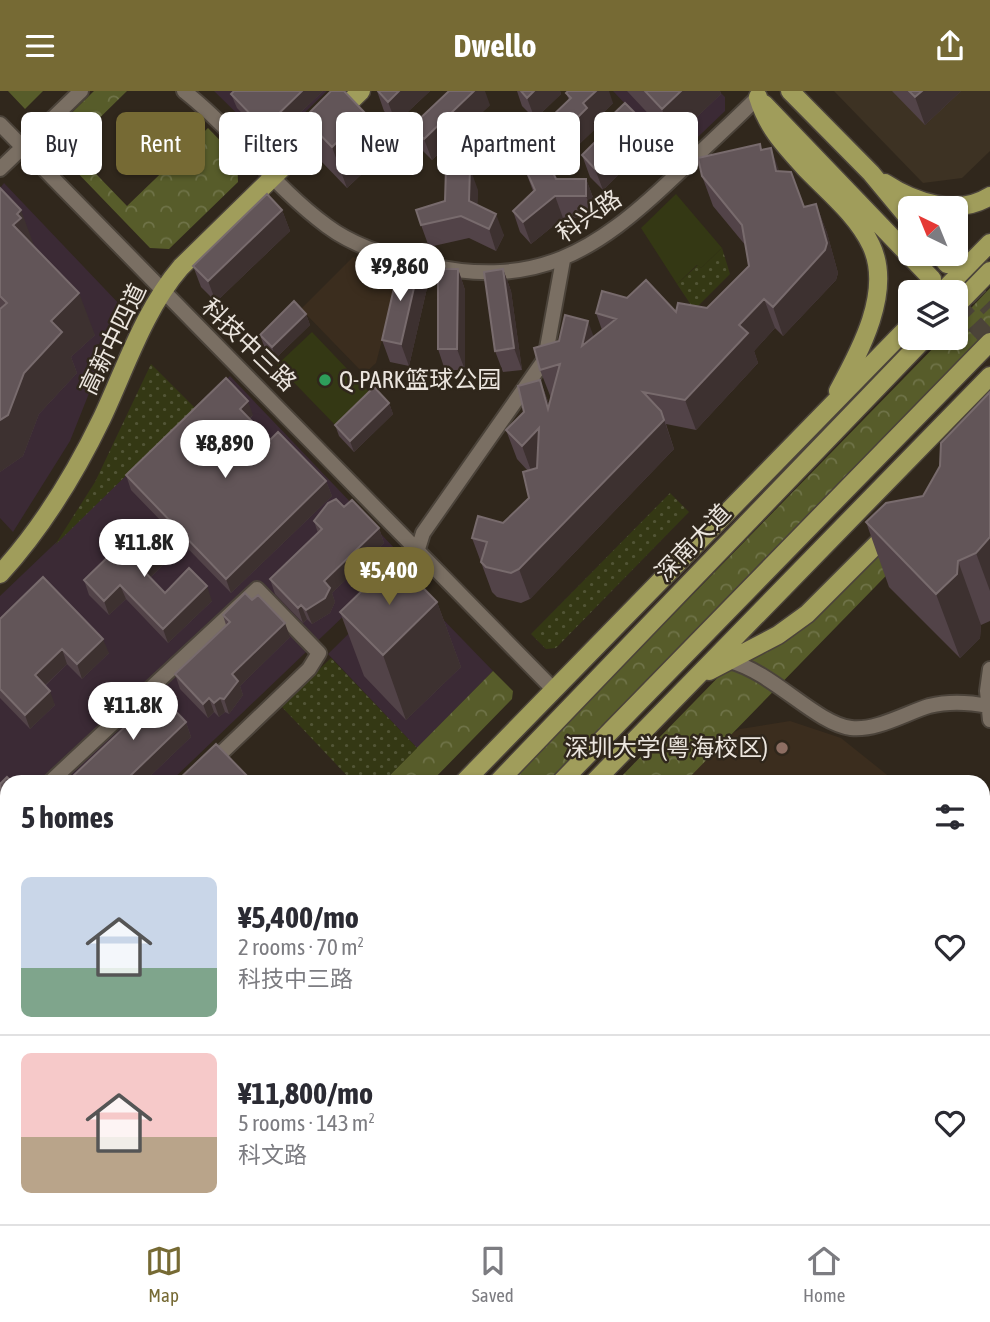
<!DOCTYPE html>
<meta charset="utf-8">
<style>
:root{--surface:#fff;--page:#f7f7f7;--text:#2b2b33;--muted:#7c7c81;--line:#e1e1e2;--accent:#766a34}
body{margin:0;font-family:"Asap Condensed","Noto Sans SC",sans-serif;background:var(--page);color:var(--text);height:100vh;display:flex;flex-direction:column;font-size:26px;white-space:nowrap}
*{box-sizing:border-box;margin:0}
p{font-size:23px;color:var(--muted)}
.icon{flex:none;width:38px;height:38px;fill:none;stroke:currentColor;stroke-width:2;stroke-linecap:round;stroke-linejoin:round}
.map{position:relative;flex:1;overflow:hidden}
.side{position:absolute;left:0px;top:684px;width:990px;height:450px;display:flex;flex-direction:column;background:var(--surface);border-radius:21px 21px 0 0;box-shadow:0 2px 5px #0004}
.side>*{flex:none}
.banner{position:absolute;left:21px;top:21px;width:948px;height:63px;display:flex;gap:14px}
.needle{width:46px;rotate:317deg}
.controls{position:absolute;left:898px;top:105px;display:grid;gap:14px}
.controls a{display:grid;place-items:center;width:70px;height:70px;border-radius:10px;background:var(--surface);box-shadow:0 2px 5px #0004;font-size:35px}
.price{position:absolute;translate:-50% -60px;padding:0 16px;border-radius:24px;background:#fff;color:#222;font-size:23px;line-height:46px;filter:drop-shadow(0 2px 4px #0008)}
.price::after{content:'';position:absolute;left:50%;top:42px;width:21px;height:16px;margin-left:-10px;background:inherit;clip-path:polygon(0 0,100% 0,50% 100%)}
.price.active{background:var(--accent);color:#fff}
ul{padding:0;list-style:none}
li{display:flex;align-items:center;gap:21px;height:175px;padding:0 21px}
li+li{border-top:2px solid var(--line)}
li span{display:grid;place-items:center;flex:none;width:196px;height:140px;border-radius:10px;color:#555}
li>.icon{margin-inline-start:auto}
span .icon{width:84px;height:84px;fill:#fffc;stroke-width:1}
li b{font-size:30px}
h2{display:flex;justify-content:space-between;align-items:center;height:84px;padding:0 21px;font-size:30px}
.tag{padding:0 24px;border-radius:10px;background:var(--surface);box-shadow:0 2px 5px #0004;font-size:24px;line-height:63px}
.tag.active{background:var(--accent);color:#fff}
header{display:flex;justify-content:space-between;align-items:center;height:91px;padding:0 21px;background:var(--accent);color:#fff;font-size:32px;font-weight:700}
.dock{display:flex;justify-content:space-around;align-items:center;height:98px;border-top:2px solid var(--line);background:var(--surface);font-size:19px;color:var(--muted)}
.dock a{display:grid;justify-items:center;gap:4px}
.dock .active{color:var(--accent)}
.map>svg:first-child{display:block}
.commercial{fill:#3b2a35}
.industrial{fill:#3d3223}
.built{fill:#3b2d1e}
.grass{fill:url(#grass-tufts)}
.forest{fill:url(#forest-crowns)}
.park{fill:url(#park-dots)}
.pitch{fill:#343814}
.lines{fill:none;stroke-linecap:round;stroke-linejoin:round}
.major-tunnel{stroke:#4c4439;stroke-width:18;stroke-dasharray:18 9;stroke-linecap:butt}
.minor-casing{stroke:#4b433a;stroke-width:18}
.major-casing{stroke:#4b433a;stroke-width:21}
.minor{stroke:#7a6f63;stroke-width:14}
.major{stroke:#a09d5b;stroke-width:18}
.wall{fill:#524348}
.shaded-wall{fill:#3d3130}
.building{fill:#625558;stroke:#786b6d;stroke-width:2}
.leisure-dot{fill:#2e9e5b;stroke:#30271c;stroke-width:2.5}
.education-dot{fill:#8d6e63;stroke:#30271c;stroke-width:2.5}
.labels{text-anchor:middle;stroke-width:5;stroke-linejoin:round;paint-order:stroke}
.street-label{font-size:24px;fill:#ebe5de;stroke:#30271c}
.poi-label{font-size:24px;fill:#ebe5de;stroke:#30271c;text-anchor:start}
</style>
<header><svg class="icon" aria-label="menu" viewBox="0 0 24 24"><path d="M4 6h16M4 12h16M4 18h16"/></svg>Dwello<svg class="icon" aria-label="share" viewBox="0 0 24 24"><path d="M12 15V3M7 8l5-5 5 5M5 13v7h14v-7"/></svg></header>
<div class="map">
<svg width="990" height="1133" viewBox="0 0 990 1133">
<defs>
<pattern id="grass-tufts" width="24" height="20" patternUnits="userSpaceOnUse" patternTransform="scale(1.75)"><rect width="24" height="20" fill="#343814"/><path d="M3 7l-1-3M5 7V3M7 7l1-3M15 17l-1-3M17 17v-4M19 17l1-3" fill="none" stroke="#525536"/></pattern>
<pattern id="forest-crowns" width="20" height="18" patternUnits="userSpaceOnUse" patternTransform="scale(1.75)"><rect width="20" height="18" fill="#575c2a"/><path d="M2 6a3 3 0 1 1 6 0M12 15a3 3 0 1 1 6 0" fill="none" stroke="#6f7348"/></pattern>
<pattern id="park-dots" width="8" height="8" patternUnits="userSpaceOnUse" patternTransform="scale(1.75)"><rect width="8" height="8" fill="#343814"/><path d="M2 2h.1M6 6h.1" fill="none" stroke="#525536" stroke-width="1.8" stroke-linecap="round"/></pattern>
</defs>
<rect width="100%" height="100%" fill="#30271c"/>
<!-- commercial -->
<path class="commercial" d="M214,0h113l-57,55z
M613,0h106l6,6v14l-49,47z
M4,92l119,125 -53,133 -57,91 -13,-14v-330z
M230,285l170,178 -4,12 -226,216h-163v178l-7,-7v-357z
M404,488l89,92 -76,77 -89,-94z"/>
<!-- industrial -->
<path class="industrial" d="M834,0h156v60l-28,27 -39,5z"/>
<!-- built -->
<path class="built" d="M353,166l46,19 -23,87 -12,11 -63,-65z
M790,630l51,17 55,44h-226l44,-39 26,-14z
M984,773l6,29v331h-727l6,-6h715z"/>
<!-- grass -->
<path class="grass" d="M508,1127h160l-5,6h-150z"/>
<!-- forest -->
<path class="forest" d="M8,0h35l-18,18z
M94,0h33l-57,56 57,59 81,-78 29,30 1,24 -69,67 -19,-1 -105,-109z
M990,197v40l-443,454h-37l433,-444h13v-14z
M978,359l12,19 -305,313h-69l117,-120 67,-40z
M493,580l20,20 -1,8 -81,83h-48z
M7,1072v55h8l-6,6h-9v-54z
M83,1127h38l-6,6h-38z
M191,1127h69l-6,6h-69z"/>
<!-- park -->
<path class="park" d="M722,157l8,26 -33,33 -6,-2 -14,-21 21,-19 3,3z
M151,273l44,44 -140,137 40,-63z
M670,402l19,19 -133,136 -10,1 -15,-15z
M331,567l86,90 -34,34h-30l-72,-76z"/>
<!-- pitch -->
<path class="pitch" d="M676,103l46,54 -21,20 -4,-3 -20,19 -36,-56z
M312,241l60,63 -34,33 -61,-63z
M741,1127h170l6,6h-182z"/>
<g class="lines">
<!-- major-tunnel -->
<path class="major-tunnel" d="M949,174l41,43
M956,213l34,36"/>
<!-- minor casing -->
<g class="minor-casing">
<path id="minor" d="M184,0c52,41 90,96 143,135 28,21 65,32 99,39 111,24 169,-13 247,-87 28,-27 57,-53 85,-81
M0,33l554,566
M0,78l81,-78
M418,458l5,-16 122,-174 18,-99
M729,570c44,11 86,62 122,67 25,3 55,-15 78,-22 20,-5 39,-4 59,0
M990,578l-3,22 3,29
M50,691l207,-193 62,64 -10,16 -118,113
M0,794l7,-7
M439,1127l6,6
M277,1133l6,-6"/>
</g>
<!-- major casing -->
<g class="major-casing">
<path id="major" d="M790,0l81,82 39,47
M758,6c9,30 26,48 47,71 22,23 52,47 66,77 22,46 -11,106 -33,146
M764,13l168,175
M885,92c29,19 72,34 105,13
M939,163l8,10
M942,201l48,-49
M956,215l34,-35
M0,483c42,-46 75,-100 102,-156 24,-51 42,-108 79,-151l180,-176
M709,580l69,-36 29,-21 83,-83
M464,691l446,-457
M498,691l427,-444
M561,691l429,-440
M594,691l396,-406
M0,895l7,7
M37,1133l7,-6
M60,1133l6,-6
M138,1133l6,-6
M162,1133l6,-6"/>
</g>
<!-- minor -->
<use href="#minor" class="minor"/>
<!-- major -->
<use href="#major" class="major"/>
</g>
<!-- wall -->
<path class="wall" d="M234,0h89l-50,48 -8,-2 -28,-29 -6,-14z
M377,0h53l-34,32 -12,-12z
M517,0h43l1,3 -26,25 -13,-13z
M627,0h93l1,3 -48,46z
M892,0h69l-36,34z
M566,2l47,10 -20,20 2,6 -26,25 -13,-13 -7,-22 20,-19z
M490,14l-58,55 -12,-12 -8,-22z
M639,26l8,22 -17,16 2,6 -29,29 -13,-13 -8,-22 24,-23 -3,-8z
M304,27l77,38 -34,32 -28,-29z
M762,59l18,22 24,35 12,-3 11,29 11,40 -2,7 -53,56 -8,-8 -21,23 4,12 -62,67 -30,-6 8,25 -144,150 -9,4 -24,-6 -5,-5 -20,-54 31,-15 26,-25 -1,-27 -11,-12 -11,-29 18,-18 16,-32 9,24 2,-6 -11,-28 54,-33 8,-7 -6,-17 80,-1 31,-4 42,-42 -3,-20 -33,-40 -11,-30z
M521,68l35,20h30l8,21v17l-31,1 -32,26 -11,-12 -7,-21 20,-20z
M0,97l35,59 60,88 -24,22 6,16 -38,41 -16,42 -23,16z
M478,99l-1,15 27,30 -8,16 -27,-13 -40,9 -8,-22 24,-24z
M282,119l8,21 -74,71 -15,-15 -8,-21z
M419,175l8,22 -18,78 -19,-4 -8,-22z
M458,178l7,21v80h-20l-7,-21z
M503,178l8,22 11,79 -19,2 -8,-21z
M306,223l4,11 -34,33 -12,-12 -4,-11z
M990,301v229l-9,4 -1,13 -20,20 -71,-71 -23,-65 57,-26z
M389,312l4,11 -39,38 -15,-16 -4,-11z
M253,324l-3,4 20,21 56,41 6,15 -101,97 -100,-103 -5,-15z
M344,416l35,21 5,15 -52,50 3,9 -5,11 -18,11 -5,-5 -4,4 -28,-29 -5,-15 48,-46 -4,-12z
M164,453l5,15 -19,19 15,15 47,8 -44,42 -42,-44 -17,16 -20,-20 -5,-15z
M437,511l24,65 -55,53 -42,-44 -24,-64z
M223,524l67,22 -50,49 3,9 -14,19 -4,-2 -6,5 -5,-5 -6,6 -28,-29 -5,-15 51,-49z
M0,528l109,34 -27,26 -15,-15 -22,22 10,19 -25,24 -30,-31z
M151,610l35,21 5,15 -47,45h-68l-2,-7 51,-48 -4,-12z
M7,789v70l-7,-7v-56z
M984,921l2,201 -2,1z
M878,1127h42l6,6h-42z"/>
<!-- shaded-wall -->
<path class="shaded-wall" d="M302,0h21l-50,48 -5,-15z
M399,0h31l-34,32 -8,-21z
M474,0h11l5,14 -58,55 -8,-21z
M534,0h26l1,3 -26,25 -8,-21z
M596,0h13l4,12 -20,20 2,6 -26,25 -7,-21 21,-30z
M681,0h39l1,3 -48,46 -11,-31z
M922,0h39l-36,34 -10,-28z
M366,23l15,42 -34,32 -15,-41z
M639,26l8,22 -17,16 2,6 -29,29 -8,-21 25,-34z
M771,57l11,30 -6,-7z
M470,77l8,22 -1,32 -8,-21z
M586,88l8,21v17l-8,-21z
M555,105l8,22 -32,26 -8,-22z
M816,113l11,29 11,40 -2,7 -53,56 -10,-29z
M21,119l15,41 -23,-26 4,-11z
M282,119l8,21 -74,71 -8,-21z
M496,123l8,21 -8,16 -7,-22z
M419,175l8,22 -18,78 -8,-22z
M458,178l7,21v80l-8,-21z
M503,178l8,22 11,79 -8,-22z
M79,202l16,42 -24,22 6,16 -38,41 -16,42 -23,16v-52l51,-99z
M764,208l11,29 -21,23 4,12 -62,67 -11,-30 54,-75z
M306,223l4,11 -34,33 -4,-11z
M588,230l11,30 -17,-5z
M540,289l11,30 -3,-1z
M248,310l5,14 -8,8 -5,-14z
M389,312l4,11 -39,38 -4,-11z
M661,320l13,38 -144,150 -11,-30z
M539,337l11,30 -17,18 -11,-30z
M326,390l6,15 -101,97 -5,-14z
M379,437l5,15 -52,50 3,9 -5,11 -18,11 -6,-14 18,-29z
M990,446v54l-14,-38z
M164,453l5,15 -23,23 -6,-15z
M958,470l23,64 -1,13 -20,20 -24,-64z
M120,494l6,14 -17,16 -5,-14z
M207,495l5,15 -44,42 -5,-14z
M437,511l24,65 -55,53 -23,-65z
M301,514l6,14 -4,4 -5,-15z
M285,532l5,14 -50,49 3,9 -14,19 -5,-15 8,-25z
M103,548l6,14 -27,26 -5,-15z
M62,558l5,15 -27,26 -5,-15z
M50,600l5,14 -25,24 -5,-14z
M209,607l5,14 -6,6 -5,-14z
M220,607l5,14 -6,5 -5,-14z
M186,631l5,15 -47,45h-11l-2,-7z
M7,746v20l-7,6v-19z
M753,1127h18l1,2 -4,4h-21z"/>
<!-- building -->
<path class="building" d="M234,0h68l-34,33 -9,-1 -28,-29z
M331,0h13l22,23 -34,33 -28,-29z
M378,0h21l-11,11z
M449,0h25l-50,48 -12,-13z
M521,0h13l-7,7z
M568,0h28l-13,12 4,5 -25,25 -13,-14 22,-21 -5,-5z
M645,0h36l-19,18z
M909,0h13l-7,6z
M625,12l14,14 -19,18 5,4 -30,30 -13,-14 26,-26 -5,-5z
M760,53l1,6 10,-2 5,23 15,1 13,35 12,-3 11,39 -2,7 -52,57 -9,-8 -25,26 9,8 -63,67 -42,-8 18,19 3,9 -145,149 -8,4 -25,-6 -5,-5 6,-20 -15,-4 6,-22 25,7 26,-25 -6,-26 14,-4 2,-40 -17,18 -16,-16 18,-18 -6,-26 22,-6 8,29 12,-45 -20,6 -6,-22 25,-7 6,-26 23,6 -6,25 34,-27 -20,-6 6,-22 25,7 19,-18 30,32 2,-9 29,5 42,-42 -7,-41 -40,-49 -4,-18z
M542,58l14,30h30v17h-31l-32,26 -10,-11 22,-21 -14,-31z
M446,77h24l-1,33 27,13 -7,15 -28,-13 -40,9 -5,-15 29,-9z
M0,97l21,22 -4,4 4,4 -8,7 66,68 -28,28 11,11 -38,41 -16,42 -8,5v-111l7,-6 -7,-7z
M267,103l15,16 -74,71 -15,-15z
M400,171l19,4 -18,78 -19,-4z
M438,178h20l-1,80h-19z
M503,178l11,79 -19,3 -11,-79z
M294,210l12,13 -34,33 -12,-12z
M226,287l22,23 -8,8 30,31 8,-8 48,49 -100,98 -100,-104z
M374,296l15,16 -39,38 -15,-16z
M990,301v145l-14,16 -18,8 -1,13 -21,20 -70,-72 20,-19 37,-7 17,-30 1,-23z
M336,408l8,8 8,-7 27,28 -55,53 6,7 -5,10 -19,12 -5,-5 -3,3 -28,-29 52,-50 -8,-8 14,-18z
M143,432l21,21 -24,23 25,26 24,-25 18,18 -44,43 -43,-44 -16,16 -20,-21z
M395,468l42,43 -54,53 -43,-43z
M43,486l60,62 -26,25 -15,-15 -27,26 15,16 -25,24 -25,-26v-70z
M245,502l7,7 6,-5 27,28 -53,51 6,7 -14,18 -4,-1 -6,5 -5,-5 -6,6 -28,-30 55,-52 -7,-7z
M143,603l8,7 8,-7 27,28 -55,53 6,7h-57l-6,-7 55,-52 -8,-8 14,-17z
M216,653l37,38h-77z
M7,686l5,5h-5v55l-7,7v-60z
M7,789v60h-1l-6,-6v-47z
M990,919v214h-3l-2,-33h-1v-179z
M320,1127h15l6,6h-27z
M724,1127h29l-6,6h-28z
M888,1127h32l6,6h-33z"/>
<!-- markers -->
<circle class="leisure-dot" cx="325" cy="289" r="7"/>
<circle class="education-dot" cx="782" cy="657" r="7"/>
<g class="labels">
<!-- street labels -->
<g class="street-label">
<text transform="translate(589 125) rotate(-34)" y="8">科兴路</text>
<text transform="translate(113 248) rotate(-64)" y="8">高新中四道</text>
<text transform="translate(249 254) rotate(44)" y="8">科技中三路</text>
<text transform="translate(693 452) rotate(-46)" y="8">深南大道</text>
</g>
<!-- poi labels -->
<g class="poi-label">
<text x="339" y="297">Q-PARK篮球公园</text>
<text x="768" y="665" text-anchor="end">深圳大学(粤海校区)</text>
</g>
</g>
</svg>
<div class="controls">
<a><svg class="needle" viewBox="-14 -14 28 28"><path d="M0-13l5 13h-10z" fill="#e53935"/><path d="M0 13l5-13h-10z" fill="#7c7c81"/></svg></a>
<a><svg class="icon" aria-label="layers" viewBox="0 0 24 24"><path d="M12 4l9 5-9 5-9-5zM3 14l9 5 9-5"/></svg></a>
</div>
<b class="price" style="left:400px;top:212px">¥9,860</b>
<b class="price" style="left:225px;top:389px">¥8,890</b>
<b class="price" style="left:144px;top:488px">¥11.8K</b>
<b class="price active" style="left:389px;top:516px">¥5,400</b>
<b class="price" style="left:133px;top:651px">¥11.8K</b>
<div class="banner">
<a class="tag">Buy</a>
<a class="tag active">Rent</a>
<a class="tag">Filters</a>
<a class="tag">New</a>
<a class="tag">Apartment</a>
<a class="tag">House</a>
</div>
<section class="side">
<h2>5 homes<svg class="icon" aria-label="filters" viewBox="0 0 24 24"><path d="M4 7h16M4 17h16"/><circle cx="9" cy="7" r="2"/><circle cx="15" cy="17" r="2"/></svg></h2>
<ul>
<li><span style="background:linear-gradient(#c9d6e8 65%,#7fa58c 0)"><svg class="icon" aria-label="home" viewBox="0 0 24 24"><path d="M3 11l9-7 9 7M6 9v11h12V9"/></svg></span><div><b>¥5,400/mo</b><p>2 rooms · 70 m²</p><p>科技中三路</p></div><svg class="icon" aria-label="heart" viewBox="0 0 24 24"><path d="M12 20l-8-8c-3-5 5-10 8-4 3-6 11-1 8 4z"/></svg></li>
<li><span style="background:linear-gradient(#f6c9c9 60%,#b9a48a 0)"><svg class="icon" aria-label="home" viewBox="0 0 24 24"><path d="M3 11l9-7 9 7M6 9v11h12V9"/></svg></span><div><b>¥11,800/mo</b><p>5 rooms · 143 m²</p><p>科文路</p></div><svg class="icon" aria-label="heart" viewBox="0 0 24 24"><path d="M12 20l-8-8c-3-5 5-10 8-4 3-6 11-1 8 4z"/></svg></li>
</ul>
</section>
</div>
<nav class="dock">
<a class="active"><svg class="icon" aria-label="map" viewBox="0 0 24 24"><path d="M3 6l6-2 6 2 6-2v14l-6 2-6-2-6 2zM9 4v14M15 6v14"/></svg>Map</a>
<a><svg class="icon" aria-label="saved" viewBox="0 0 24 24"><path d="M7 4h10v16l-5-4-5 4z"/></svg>Saved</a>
<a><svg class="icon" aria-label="home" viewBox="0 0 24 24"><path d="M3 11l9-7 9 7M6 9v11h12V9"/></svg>Home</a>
</nav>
